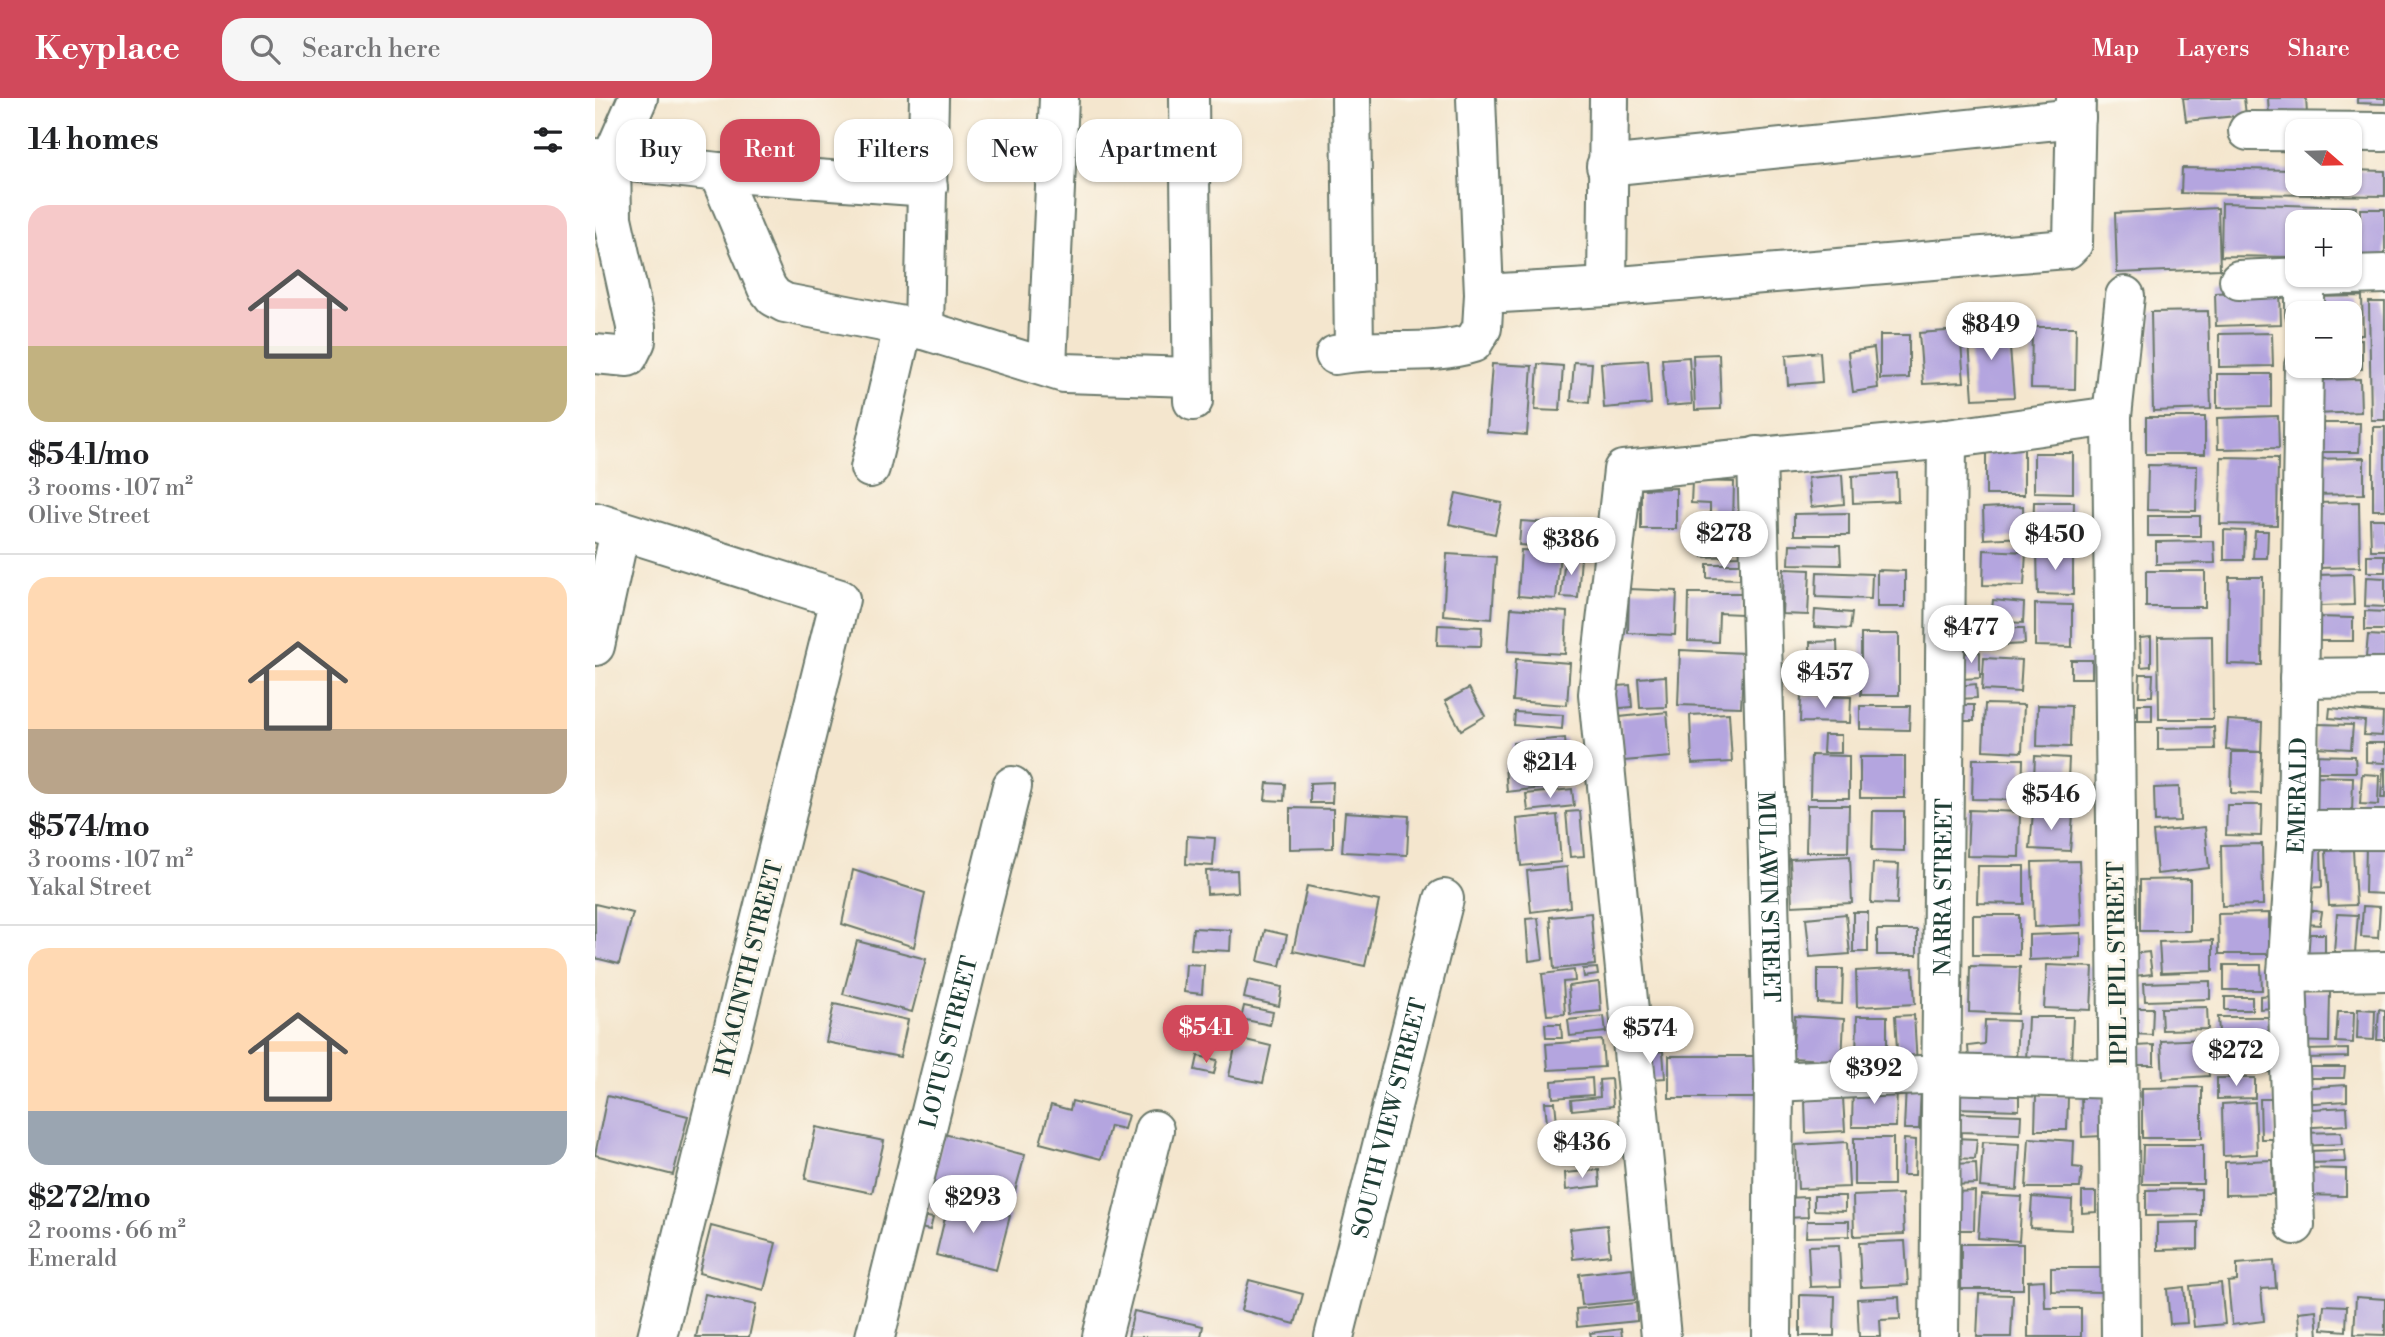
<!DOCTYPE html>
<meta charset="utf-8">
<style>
:root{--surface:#fff;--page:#f6f6f6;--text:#202124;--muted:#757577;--line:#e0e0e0;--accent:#d1495b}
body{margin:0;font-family:"Libre Bodoni",serif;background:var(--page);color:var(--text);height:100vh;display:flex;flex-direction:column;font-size:26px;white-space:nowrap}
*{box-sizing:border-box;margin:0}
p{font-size:23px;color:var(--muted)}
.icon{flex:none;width:38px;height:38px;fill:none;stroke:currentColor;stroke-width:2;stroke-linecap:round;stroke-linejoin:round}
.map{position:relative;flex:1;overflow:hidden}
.sheet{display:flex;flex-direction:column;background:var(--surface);width:595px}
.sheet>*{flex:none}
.top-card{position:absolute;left:21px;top:21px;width:665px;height:63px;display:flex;gap:14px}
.needle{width:46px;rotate:110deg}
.controls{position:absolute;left:1690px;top:21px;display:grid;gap:14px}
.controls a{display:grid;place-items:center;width:77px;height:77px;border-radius:14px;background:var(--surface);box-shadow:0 2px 5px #0004;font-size:35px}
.price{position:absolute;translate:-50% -60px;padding:0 16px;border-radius:24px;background:#fff;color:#222;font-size:23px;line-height:46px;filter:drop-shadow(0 2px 4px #0008)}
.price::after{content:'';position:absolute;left:50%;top:42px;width:21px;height:16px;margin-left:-10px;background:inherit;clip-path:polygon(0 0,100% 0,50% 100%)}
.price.current{background:var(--accent);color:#fff}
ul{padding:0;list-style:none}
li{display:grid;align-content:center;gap:14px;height:371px;padding:0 28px}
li+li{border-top:2px solid var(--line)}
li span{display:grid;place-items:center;height:217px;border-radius:21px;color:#555}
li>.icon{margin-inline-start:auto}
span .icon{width:126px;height:126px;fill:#fffc;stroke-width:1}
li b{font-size:30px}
h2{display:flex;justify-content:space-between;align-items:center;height:84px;padding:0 28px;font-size:30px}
.pill{padding:0 24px;border-radius:21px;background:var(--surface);box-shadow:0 2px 5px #0004;font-size:24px;line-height:63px}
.pill.current{background:var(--accent);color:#fff}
header{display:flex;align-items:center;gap:42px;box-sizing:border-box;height:98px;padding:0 35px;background:var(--accent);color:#fff}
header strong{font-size:33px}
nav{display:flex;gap:38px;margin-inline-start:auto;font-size:24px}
.search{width:490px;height:63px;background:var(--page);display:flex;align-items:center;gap:18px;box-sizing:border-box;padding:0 24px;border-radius:21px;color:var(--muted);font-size:26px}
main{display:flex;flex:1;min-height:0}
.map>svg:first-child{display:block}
.building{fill:#b4a5df}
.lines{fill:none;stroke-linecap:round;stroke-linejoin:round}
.minor-casing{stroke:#6a786a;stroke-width:42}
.minor{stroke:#fff;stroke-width:38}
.labels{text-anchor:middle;stroke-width:6;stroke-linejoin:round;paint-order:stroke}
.street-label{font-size:23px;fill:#1f3d34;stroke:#fbf7ec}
</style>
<header>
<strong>Keyplace</strong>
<div class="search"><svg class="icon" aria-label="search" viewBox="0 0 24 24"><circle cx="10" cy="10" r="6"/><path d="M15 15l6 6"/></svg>Search here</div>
<nav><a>Map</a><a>Layers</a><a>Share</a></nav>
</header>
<main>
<section class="sheet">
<h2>14 homes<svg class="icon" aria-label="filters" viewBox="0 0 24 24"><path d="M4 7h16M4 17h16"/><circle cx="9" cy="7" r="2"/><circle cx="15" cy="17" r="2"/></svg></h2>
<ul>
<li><span style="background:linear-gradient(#f6c9c9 65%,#c2b280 0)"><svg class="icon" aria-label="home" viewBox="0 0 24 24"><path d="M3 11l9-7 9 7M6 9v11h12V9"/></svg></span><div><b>$541/mo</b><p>3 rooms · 107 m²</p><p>Olive Street</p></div></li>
<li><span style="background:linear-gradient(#ffd9b3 70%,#b9a48a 0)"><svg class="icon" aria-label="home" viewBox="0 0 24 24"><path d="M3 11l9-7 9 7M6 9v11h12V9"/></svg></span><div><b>$574/mo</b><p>3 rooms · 107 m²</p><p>Yakal Street</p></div></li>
<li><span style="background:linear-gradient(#ffd9b3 75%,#9aa5b1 0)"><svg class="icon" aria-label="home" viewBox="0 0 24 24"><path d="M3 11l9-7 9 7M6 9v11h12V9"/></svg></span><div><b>$272/mo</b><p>2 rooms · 66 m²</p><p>Emerald</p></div></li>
</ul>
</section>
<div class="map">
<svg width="1790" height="1239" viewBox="0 0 1790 1239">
<rect width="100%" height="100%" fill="#fbf7ec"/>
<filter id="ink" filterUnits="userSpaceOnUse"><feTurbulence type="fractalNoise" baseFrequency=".0143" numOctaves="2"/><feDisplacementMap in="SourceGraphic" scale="14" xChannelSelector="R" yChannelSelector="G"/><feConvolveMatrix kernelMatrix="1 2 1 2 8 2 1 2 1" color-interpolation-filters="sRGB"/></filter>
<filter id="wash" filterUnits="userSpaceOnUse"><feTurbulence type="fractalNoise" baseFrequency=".00686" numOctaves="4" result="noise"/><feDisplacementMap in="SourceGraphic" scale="28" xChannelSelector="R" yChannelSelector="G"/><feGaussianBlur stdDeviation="1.57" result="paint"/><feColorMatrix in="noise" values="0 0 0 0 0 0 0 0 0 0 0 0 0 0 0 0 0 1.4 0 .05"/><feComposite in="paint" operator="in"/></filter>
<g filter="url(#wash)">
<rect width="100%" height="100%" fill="#f4e6ce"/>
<g id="blocks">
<!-- building -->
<path class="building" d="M1588,0h61l2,17 -60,6z
M1673,0h38l1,16 -38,2z
M1762,0h28v6l-28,-1z
M1587,70l116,2v14h52v-14l35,1v25l-204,-3z
M1627,105l134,4 -2,52h-4v-37h-52v35l-77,-1z
M1623,110l2,61 -103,4 -2,-60z
M1765,111h25v48h-26z
M1685,192l1,34 -65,2 -1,-33z
M1767,198l1,39h-13v-22h-32v-16z
M1774,204h16v118h-14z
M1613,213l3,98 -58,2 -2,-99z
M1413,226l6,73 -41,2 -5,-71z
M1437,229h44l-1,62 -44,-1z
M1365,232l4,52 -41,2 -4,-51z
M1677,235l1,33 -54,1v-33z
M1285,237h29v43l-29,1z
M1767,241v30l-52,1v-4h40v-26z
M1279,250l4,40 -25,4 -5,-40z
M1225,254l2,30 -34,3 -2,-30z
M1124,256l2,55 -26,1 -2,-55z
M1094,259l3,47 -26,2 -4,-47z
M1053,262l3,44 -47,4 -3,-45z
M979,264l18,1 -3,40 -18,-2z
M897,266l40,2 -5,69 -40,-3z
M943,266l25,2 -3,45 -25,-1z
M1622,276h54v33l-54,1z
M1765,281l1,33 -46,2 -1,-34z
M1683,318l1,32 -61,1 -1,-31z
M1551,319h59v37h-59z
M1721,325h44l-1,29h-43z
M1778,329h12v83h-12z
M1391,348h38v49h-38z
M1439,355h39v40l-39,-1z
M1626,359l57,1 -1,67 -57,-1z
M1769,360v36l-59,1 -1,-36z
M1553,367l49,1 -1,45 -49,-1z
M1302,375l1,28 -45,2 -1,-27z
M1247,377l2,29 -33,3 -3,-29z
M1097,383l42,1 -1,40h-23v-18l-19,-1z
M1081,390v41h-35v-40z
M861,395l46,10 -7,31 -46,-10z
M1439,404h40l-1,37h-40z
M1764,404l1,65 -44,1 -2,-65z
M1428,408l1,31 -40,2 -1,-31z
M1254,415v22h-55v-21z
M1553,418h52v20h-52z
M1775,421h15v31h-14z
M926,423l58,4 -2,24 -58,-4z
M1629,432l21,1 -1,29h-20z
M1660,433h13l-1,27h-14z
M1146,435l1,23 -39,1 -1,-22z
M1619,443l1,22 -59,1v-22z
M1195,446l50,1 1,20 -52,-1z
M926,452l39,2 -4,47 -38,-3z
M1389,452l42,2 -2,34 -41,-1z
M1442,452h36v45l-35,-1z
M852,456l49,3 -4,62 -49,-4z
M970,457l16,2 -3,41 -17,-1z
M1772,457h18v17h-18z
M1112,466h33v15l-33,-1z
M1189,471l26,1 -2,45 -26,-1z
M1282,472l28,1v36h-28z
M1551,473h59v36h-59z
M1222,474l55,2 -1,25 -55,-2z
M1758,476l1,31 -35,1 -1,-31z
M1634,479h34l-1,88 -34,-1z
M1771,479l19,1v29l-20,-1z
M1034,491l48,2 -2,44 -47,-2z
M1094,495h53v21l-23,-1 -1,29 -30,-1z
M1398,502l31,3 -1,20 -32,-2z
M1440,506l37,1v42l-37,-1z
M916,510l56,4 -2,42 -57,-3z
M1220,512l37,3 -2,16 -36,-2z
M1365,512h18l-2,36 -17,-1z
M1770,513l20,1v18h-20z
M1722,519l36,1v23h-35z
M843,527l44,2 -1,19 -44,-1z
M1389,527l16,1 -1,20 -16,-1z
M1411,530h18l1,16 -18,1z
M1266,536h38v61h-38z
M1773,537l17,1v22l-19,-1z
M1617,538l1,83h-54l-1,-82z
M1556,539v29l-10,1 -1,-29z
M1242,543l1,30 -27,1 -1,-30z
M1085,552l64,3 -3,54 -63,-2z
M1385,554v26l-18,1v-26z
M1389,560l38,2 -2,32 -38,-2z
M921,561l54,4 -3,42 -54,-4z
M1476,562h21v18h-21z
M1545,576h13l-1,22h-13z
M1071,578l1,31 -27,1 -2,-30z
M1381,586l1,14 -19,1v-13z
M1035,587l2,22 -23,2 -3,-22z
M874,590l16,28 -24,14 -16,-29z
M1206,598l50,1 -1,26 -50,-1z
M1390,606l39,1 -2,47 -39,-2z
M1543,606h14v17h-14z
M1365,607h14v16h-14z
M1443,607l33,1 -1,41 -33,-1z
M1265,608h50l-1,24 -49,-1z
M1735,610l53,5 -1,23 -18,-1 1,-14 -36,-3z
M920,614l48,3 -1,14 -48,-4z
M1072,614l4,45 -47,4 -4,-44z
M1134,615l3,49 -40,2 -2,-49z
M1633,622l34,2 -1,30 -35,-2z
M1722,626l36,1 -2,24 -35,-2z
M1619,629l1,22 -57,1v-22z
M1229,637h17v18h-18z
M970,640l1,13 -52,6 -1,-14z
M1771,645h19v20l-19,-1z
M1637,654h30l-1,42 -30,-1z
M1216,657l38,1v42h-39z
M1713,657l47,1 1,16h-48z
M1440,658l34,2 -2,44 -34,-1z
M1265,659h45v41h-45z
M1378,661h50l-1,41 -50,-1z
M961,662l2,26 -51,6 -2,-27z
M1788,670h2v30h-4z
M1767,676l17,1 -1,30 -18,-1z
M1717,678l41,1 -1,38 -41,-1z
M738,684l-1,21h-22v-20z
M672,685l18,1 -1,17 -19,-1z
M1584,689l1,34 -25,1 -1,-34z
M977,691l2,17 -46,5 -2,-17z
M1212,707h42l-1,47h-42z
M1632,707h35l-1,31 -35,-1z
M695,710l43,1v39l-43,1z
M1374,712l51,2 -1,45 -52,-1z
M985,713l4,45 -14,1 -4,-45z
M1278,713h31v40l-32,-1z
M750,714l64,4 -2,39 -65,-3z
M1438,714l40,3 -3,36 -40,-2z
M962,717l4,47 -40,4 -4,-47z
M1610,729l4,41 -52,6 -4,-42z
M592,738l28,2 -2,28 -27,-2z
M1771,745l19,1v50l-20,-1z
M1667,746l1,61 -41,1 -1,-61z
M1709,747h17l1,42 -17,1z
M1758,752l3,55 -27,1 -3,-55z
M1255,758l2,47 -60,3 -2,-47z
M1484,763l3,64 -48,2 -2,-65z
M1278,765l26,1 -2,40 -26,-1z
M1383,768h46v38l-47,-1z
M972,769l3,40 -39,5 -4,-41z
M258,772l72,23 -11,54 -72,-23z
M642,772l1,22 -31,2 -1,-23z
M1595,781v52h-50v-51z
M712,788l72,15 -14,65 -72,-15z
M0,806l38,9 -14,51 -24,-6z
M1768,808l17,1 -2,31 -17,-1z
M1713,812l14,2 -2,13 -14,-1z
M1258,814h15v40h-15z
M996,815l4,52 -41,4 -4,-52z
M1674,815v41h-50l-1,-40z
M1251,816l4,40 -40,3 -4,-39z
M1742,816l21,1 -3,38 -21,-1z
M1378,817h46v40h-46z
M943,820l5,41 -14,2 -3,-42z
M598,830l38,2 -1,21 -39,-2z
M670,832l22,5 -7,31 -22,-5z
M1282,832h40v25h-40z
M1486,835v25l-52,2v-25z
M1708,836h22v22l-23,-1z
M1618,842v31l-52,2 -2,-31z
M262,843l69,18 -14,53 -69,-18z
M1554,854l3,22 -18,2 -3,-22z
M591,866l18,1 -2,29 -18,-2z
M1452,867l46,2 -2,43 -47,-2z
M1629,867h37l1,25h-38z
M1375,868l50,1 -2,47 -49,-2z
M1002,870l1,7 -14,2 -1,-8z
M1318,870l2,36 -58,3 -1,-36z
M1223,871h25l-1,35 -24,-1z
M979,872l1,11 -12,1 2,32 -18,1 -5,-41z
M653,882l34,7 -3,19 -35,-8z
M1615,883v18l-65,2 -1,-18z
M1004,884l2,29 -31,3 -2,-28z
M1696,893l39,1 -1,50 -40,-1z
M1676,897l1,13 -12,1v-13z
M1630,899h27v13h-27z
M239,906l74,16 -8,37 -74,-15z
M649,908l29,6 -3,13 -29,-6z
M1612,909l1,22 -46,1 -1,-22z
M1541,910h17l-1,27 -17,-1z
M1763,911l17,1 -1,30 -17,-1z
M1784,911l6,1v30h-8z
M1743,914h16l-1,31 -17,-1z
M593,917l20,4 -6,24 -19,-4z
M1319,917l3,50 -19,1 -3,-50z
M1009,918l2,16 -36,4 -2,-16z
M1200,918l49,3 -2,42 -50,-3z
M1262,918h30v43h-31z
M1433,919h45l-2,46 -45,-2z
M1623,919h50l1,14 -50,1z
M1390,922l33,1 -2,39 -47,-1 -1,-13 16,-2z
M950,926h16l1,14h-16z
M1670,939v15l-48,2v-15z
M642,940l34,8 -8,37 -34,-7z
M1612,941l2,37 -46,3 -2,-38z
M1007,942l2,27 -56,3 -2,-26z
M1559,947v20h-18l-1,-19z
M1753,951v8l-43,1 -1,-8z
M1068,953l2,27 -28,2 -2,-26z
M603,958l19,4 -3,14 -19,-4z
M1074,958h90v42h-90z
M1624,960h52v14l-52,1z
M1703,969h47l-1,11h-47z
M997,980l1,17 -40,3 -1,-17z
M1622,980h38v20l-38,1z
M1016,981l2,27 -41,4 -1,-10 29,-3 -1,-17z
M1258,987l44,1 -1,41h-44z
M1752,987v16l-49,3 -1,-16z
M1311,988l15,1 -2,42h-15z
M1361,989l63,1v22l-64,-2z
M1607,989v51h-60v-50z
M1486,995h21l1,43 -21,1z
M12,998l81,20 -15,59 -78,-20z
M1441,998h32l-1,34h-32z
M1248,1000l2,33 -39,2 -1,-33z
M1665,1001h14l1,40h-14z
M477,1003l56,14 -4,14 -14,-3 -9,33 -61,-16 11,-38 19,5z
M950,1004h10l2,20 -10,1z
M1660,1004l2,52 -34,2 -1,-52z
M1752,1009l1,18 -51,3 -1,-18z
M1365,1015l61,2 -1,19 -60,-2z
M221,1029l68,14 -12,52 -67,-14z
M1746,1034l1,12 -41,2v-13z
M349,1036l81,21 -15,54 -80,-21z
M1259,1040h39v47h-39z
M1358,1040l24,1 -2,20 -22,-1z
M1434,1040l45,3 -1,26 9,1 -2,20h-54z
M1309,1041l12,1 -1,35h-12z
M1252,1044l2,45 -51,2 -2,-44z
M1388,1044l37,2 -3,46 -37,-3z
M1548,1047h60v39h-61z
M1749,1052l1,12 -39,1v-12z
M1677,1062l1,34 -48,1v-33z
M1381,1065l1,21 -24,1v-21z
M1707,1070l44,1v27l-45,-1z
M1004,1072l1,16 -34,4 -1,-17z
M1606,1091v26l-55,1v-26z
M1380,1093l-1,39h-19l1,-38z
M1487,1094h14v20l-14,1z
M337,1095l14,3 -5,15 -13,-4z
M1307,1096l2,40 -50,2 -1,-40z
M1386,1097l41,2 -3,44 -41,-3z
M1219,1098h31v15l-31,-1z
M1212,1099l1,20 -24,1v-20z
M1437,1099l40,3 -1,30 -41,-2z
M354,1103l61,15 -14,54 -60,-15z
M327,1118l11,2 -3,12 -10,-2z
M1212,1123h42v15l-43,1z
M1603,1124v27l-41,1v-27z
M1012,1127l3,30 -37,4 -3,-30z
M116,1128l65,17 -12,47 -65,-17z
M1310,1143l3,44 -47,2 -2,-44z
M1366,1146h62v45h-62z
M1244,1147l2,41 -31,1 -2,-41z
M1679,1163l2,27 -15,1 3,32 -32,4 -4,-43 9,-1v-17z
M1037,1170l3,32 -53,5 -3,-31z
M1456,1170h52v24l-52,-1z
M654,1182l54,14 -8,30 -54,-14z
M1449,1182l1,28h36v29h-53v-56z
M1626,1185l4,41 -31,3 -4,-41z
M1589,1189l3,36 -17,1 -3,-35z
M110,1196l51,11 -7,32h-53z
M1384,1196l34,1 -2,42h-34z
M1205,1197l35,1 -1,40h-34z
M1304,1199l1,22 -20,1 1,17h-22l-2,-38z
M1761,1199l29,2v36l-31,-1z
M1041,1205l1,18 -60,6 -1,-18z
M1729,1207l23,1 -1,25 -24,-2z
M1721,1212l2,27h-18l-2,-25z
M539,1213l69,15 -2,11h-73z
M1026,1231l1,8h-31l-1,-4z"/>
</g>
</g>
<g filter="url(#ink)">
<use href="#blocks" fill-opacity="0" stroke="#6a786a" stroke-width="2"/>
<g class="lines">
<!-- minor casing -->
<g class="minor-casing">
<g id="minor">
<path d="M594,0l4,303"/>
<path d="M756,0l3,253"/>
<path d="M881,0l8,196"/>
<path d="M1653,33l137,1"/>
<path d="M0,60l123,14 210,15"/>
<path d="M1011,68l470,-48"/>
<path d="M123,74l49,116 7,9 11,6 139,27 140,43 128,4"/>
<path d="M1755,177l35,-1"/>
<path d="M1644,182l106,-5"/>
<path d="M1012,189l2,-189"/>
<path d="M1710,215v-37"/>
<path d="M329,232l5,-232"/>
<path d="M0,256l33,3 8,-16v-14l-24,-109 -1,-58 27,-62"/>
<path d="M740,257c45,-9 94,2 138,-12l9,-15 2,-34 123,-7 460,-38 6,-6 3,-145"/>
<path d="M452,268l12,-268"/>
<path id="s1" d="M1162,358l17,626 -2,255"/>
<path d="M275,370l33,-141"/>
<path d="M0,424l245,77 -183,738"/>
<path d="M0,548l25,-115"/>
<path d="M1704,580l86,-1"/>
<path d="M1702,732h88"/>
<path d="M1692,875l98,-2"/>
<path d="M1179,984l168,-8 176,5"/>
<path id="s2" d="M1700,1127l-8,-252 10,-143 7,-464"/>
<path id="s3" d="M280,1239l137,-551"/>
<path d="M507,1239l52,-207"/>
<path id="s4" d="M739,1239l110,-438"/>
<path d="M1066,1239l-63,-643 25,-224 324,-31 165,-23"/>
<path id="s5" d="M1344,1239l8,-898"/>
<path d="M1526,1239l-9,-921 13,-120"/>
</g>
</g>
<!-- minor -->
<use href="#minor" class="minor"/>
</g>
</g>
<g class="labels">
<!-- street labels -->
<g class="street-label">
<text dy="8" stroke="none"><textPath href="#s2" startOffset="430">EMERALD</textPath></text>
<text dy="8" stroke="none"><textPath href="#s5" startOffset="450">NARRA STREET</textPath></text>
<text dy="8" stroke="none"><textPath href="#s1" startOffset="441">MULAWIN STREET</textPath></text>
<text transform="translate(1522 865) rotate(-91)" y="8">IPIL-IPIL STREET</text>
<text transform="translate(153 870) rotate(-76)" y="8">HYACINTH STREET</text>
<text dy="8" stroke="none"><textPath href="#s3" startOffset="304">LOTUS STREET</textPath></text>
<text dy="8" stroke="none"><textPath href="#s4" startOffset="226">SOUTH VIEW STREET</textPath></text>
</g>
</g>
</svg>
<div class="controls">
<a><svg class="needle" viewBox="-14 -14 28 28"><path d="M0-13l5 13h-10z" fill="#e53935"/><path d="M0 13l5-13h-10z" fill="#757577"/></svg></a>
<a>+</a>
<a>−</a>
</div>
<b class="price" style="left:1396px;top:264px">$849</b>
<b class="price" style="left:1129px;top:473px">$278</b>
<b class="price" style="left:1460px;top:474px">$450</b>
<b class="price" style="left:976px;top:479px">$386</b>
<b class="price" style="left:1376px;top:567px">$477</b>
<b class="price" style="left:1230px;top:612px">$457</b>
<b class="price" style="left:955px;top:702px">$214</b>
<b class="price" style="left:1456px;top:734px">$546</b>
<b class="price current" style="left:611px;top:967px">$541</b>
<b class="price" style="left:1055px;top:968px">$574</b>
<b class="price" style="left:1641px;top:990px">$272</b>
<b class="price" style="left:1279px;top:1008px">$392</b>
<b class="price" style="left:987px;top:1082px">$436</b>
<b class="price" style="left:378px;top:1137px">$293</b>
<div class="top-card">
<a class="pill">Buy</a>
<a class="pill current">Rent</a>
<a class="pill">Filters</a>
<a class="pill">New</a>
<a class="pill">Apartment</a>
</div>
</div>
</main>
